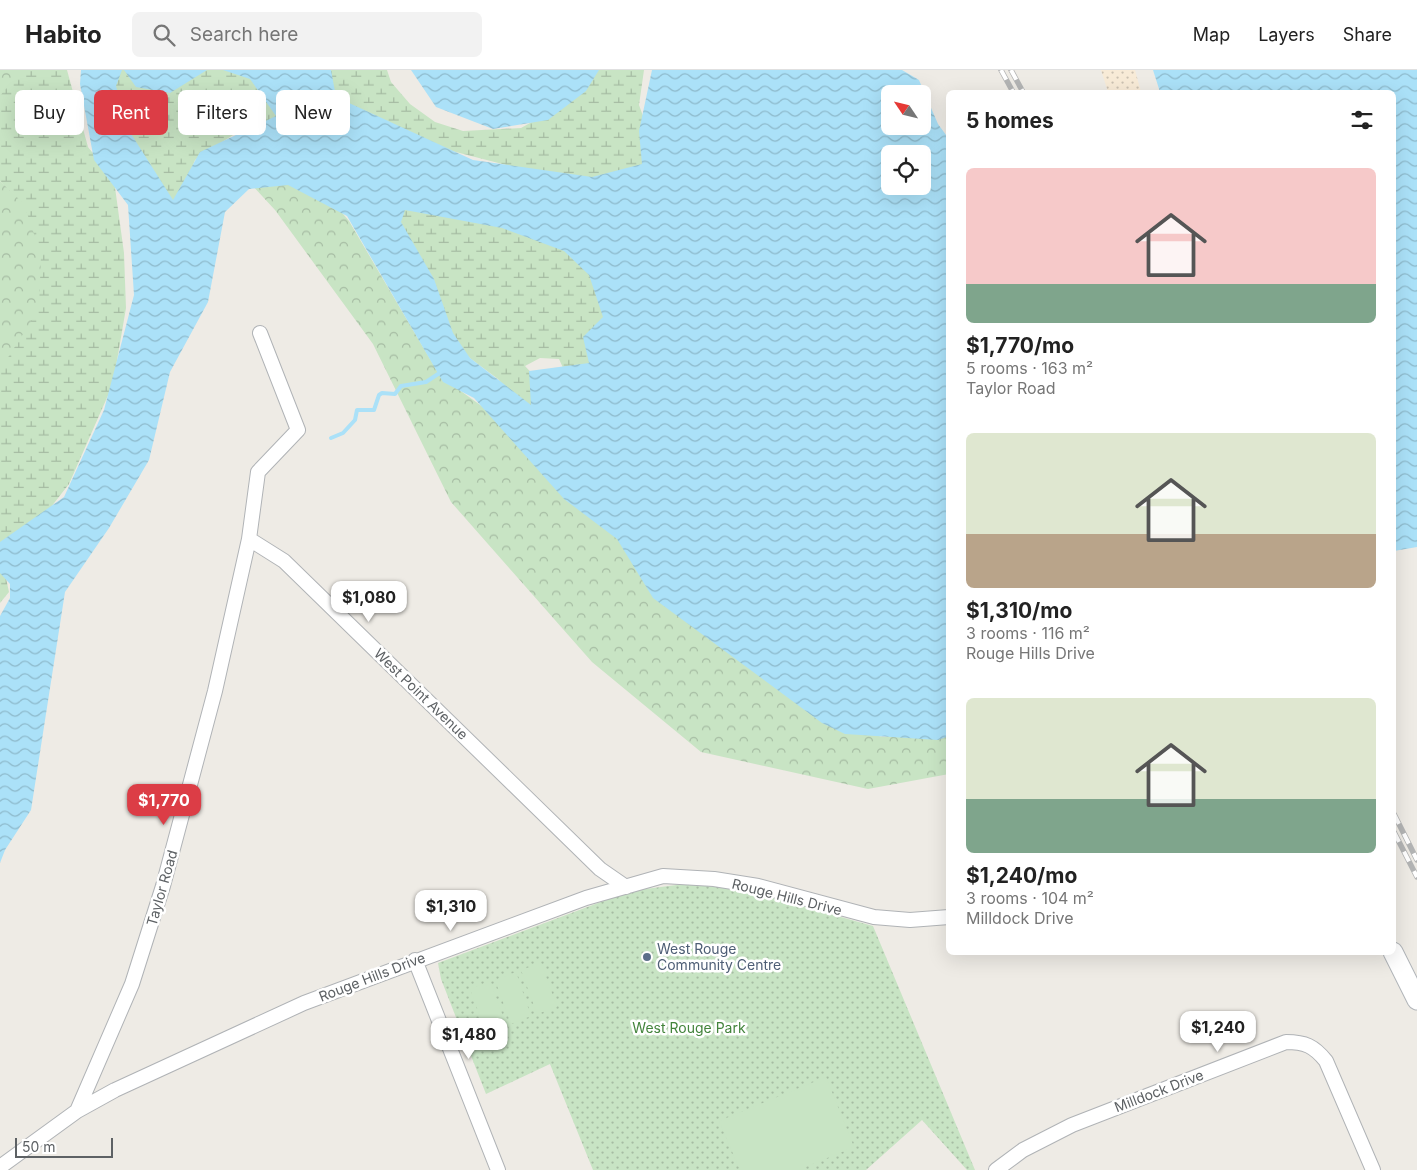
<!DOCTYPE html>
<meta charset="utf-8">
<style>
:root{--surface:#fff;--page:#f2f2f2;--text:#222;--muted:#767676;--line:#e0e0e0;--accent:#dc3d46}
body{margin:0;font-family:Inter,sans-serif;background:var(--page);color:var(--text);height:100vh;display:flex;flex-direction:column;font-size:19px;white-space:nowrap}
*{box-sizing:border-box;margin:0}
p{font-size:16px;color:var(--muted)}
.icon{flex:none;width:28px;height:28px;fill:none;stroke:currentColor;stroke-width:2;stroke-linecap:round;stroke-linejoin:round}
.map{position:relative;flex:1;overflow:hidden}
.drawer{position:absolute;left:946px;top:20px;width:450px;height:865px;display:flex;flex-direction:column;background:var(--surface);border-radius:8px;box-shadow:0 5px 20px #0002}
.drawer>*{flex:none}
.guide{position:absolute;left:15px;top:20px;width:475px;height:45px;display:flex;gap:10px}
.needle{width:32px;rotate:305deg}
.tools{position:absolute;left:881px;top:15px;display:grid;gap:10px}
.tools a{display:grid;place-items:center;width:50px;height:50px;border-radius:8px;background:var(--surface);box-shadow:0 5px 20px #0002;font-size:25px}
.scale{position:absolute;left:15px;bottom:12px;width:98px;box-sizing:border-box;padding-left:5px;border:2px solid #5d6164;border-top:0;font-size:14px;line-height:18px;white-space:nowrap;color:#5d6164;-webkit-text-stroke:4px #fff;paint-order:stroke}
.price{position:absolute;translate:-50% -42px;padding:0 11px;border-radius:10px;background:#fff;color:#222;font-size:16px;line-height:32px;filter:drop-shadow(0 1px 2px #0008)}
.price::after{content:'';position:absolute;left:50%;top:30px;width:15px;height:11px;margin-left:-8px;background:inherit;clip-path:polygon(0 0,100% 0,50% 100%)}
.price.selected{background:var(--accent);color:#fff}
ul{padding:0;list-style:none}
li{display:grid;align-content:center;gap:10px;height:265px;padding:0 20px}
li span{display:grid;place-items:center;height:155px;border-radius:8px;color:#555}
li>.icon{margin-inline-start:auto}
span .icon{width:90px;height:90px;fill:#fffc;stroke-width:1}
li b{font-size:21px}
h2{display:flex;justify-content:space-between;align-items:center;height:60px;padding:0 20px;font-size:21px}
.pill{padding:0 18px;border-radius:8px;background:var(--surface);box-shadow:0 5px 20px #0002;font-size:18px;line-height:45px}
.pill.selected{background:var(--accent);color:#fff}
header{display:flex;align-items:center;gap:30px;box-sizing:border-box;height:70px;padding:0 25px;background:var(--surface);border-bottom:1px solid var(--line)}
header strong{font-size:24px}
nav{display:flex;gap:28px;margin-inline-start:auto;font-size:18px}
.search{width:350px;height:45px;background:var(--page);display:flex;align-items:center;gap:12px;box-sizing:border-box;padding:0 18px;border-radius:8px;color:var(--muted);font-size:19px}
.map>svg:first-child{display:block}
.forest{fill:url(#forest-crowns)}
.wetland{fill:url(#wetland-marsh)}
.sand{fill:url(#sand-dots)}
.park{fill:url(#park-dots)}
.garden{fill:#c8e4c4}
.water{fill:url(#water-waves);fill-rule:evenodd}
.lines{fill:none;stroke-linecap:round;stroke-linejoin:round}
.stream{stroke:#abe1f8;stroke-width:4}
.street-casing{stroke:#b0b3b6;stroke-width:16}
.secondary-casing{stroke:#b1b5b9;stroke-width:21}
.street{stroke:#fff;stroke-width:14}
.secondary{stroke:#fff;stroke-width:19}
.rail-casing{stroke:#b3b4b4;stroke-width:5.5}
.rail{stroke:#fff;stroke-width:4;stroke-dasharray:11;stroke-linecap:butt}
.service-dot{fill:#5c6f8a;stroke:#fff;stroke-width:2}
.labels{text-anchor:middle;stroke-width:5;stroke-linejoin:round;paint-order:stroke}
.street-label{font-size:14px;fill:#5d6164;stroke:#fff}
.service-label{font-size:14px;fill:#4e5e75;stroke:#fff;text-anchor:start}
.park-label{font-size:14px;fill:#43843c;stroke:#fff}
</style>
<header>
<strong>Habito</strong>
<div class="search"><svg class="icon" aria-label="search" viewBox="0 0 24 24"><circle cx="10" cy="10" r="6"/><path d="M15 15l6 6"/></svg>Search here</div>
<nav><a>Map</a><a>Layers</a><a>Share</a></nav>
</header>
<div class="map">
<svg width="1417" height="1100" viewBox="0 0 1417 1100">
<defs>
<pattern id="forest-crowns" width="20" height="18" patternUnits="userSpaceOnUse" patternTransform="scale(1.25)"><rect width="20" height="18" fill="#c8e4c4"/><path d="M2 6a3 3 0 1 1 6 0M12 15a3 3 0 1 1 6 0" fill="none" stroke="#a6bca3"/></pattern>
<pattern id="wetland-marsh" width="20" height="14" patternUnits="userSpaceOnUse" patternTransform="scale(1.25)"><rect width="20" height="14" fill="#c8e4c4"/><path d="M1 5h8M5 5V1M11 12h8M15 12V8" fill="none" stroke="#a6bca3"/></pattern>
<pattern id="sand-dots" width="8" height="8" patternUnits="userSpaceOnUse" patternTransform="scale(1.25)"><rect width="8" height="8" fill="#f8ebd7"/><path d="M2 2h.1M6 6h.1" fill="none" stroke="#ccc2b2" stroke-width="1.8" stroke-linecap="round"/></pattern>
<pattern id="park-dots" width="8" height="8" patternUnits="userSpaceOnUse" patternTransform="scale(1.25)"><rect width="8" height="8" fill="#c8e4c4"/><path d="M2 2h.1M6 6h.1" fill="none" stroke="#a6bca3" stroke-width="1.8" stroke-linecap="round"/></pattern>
<pattern id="water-waves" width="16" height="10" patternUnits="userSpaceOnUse" patternTransform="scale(1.25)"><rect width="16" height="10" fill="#abe1f8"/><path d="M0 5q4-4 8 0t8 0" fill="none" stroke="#8ebacc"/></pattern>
</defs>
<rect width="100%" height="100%" fill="#eeebe5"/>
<!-- forest -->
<path class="forest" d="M0,0h17v10l-17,23z
M288,103l34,16 27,32 91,155 54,39 354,315 36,7 65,-9v46l-81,15 -167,-37 -109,-90 -141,-160 -78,-158 -98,-134 -25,-27z
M0,111l28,25 16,51 -2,55 -42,66z"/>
<!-- wetland -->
<path class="wetland" d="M14,0h53l21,77 26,33 10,73 2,55 -13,76 -44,100 -18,23 -51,37v-174l39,-61 2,-54 -17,-51 -24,-23v-85l14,-18z
M112,0h151l16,45 -6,11 -37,7 -41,27 -18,44 -1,33 -51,-99z
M327,0h60l4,12 19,22 25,18 28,9 58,-3 27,-15 32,-43h64l-5,35 20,55 -48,24 -93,-16 -101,-26 -75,-38 -17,-20z
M388,131l155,26 130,89 -105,63 -9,-20 -19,-1 -15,8 118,126 -115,-76 -30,-37 -47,-35 -10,-17 -4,-39z
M0,481l9,41 -9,11z"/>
<!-- sand -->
<path class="sand" d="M1101,0h34l6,22h-33z"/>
<!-- park -->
<path class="park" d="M684,814l56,5 133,37 102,244h-8l-45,-50 -56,50h-273l-43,-106 -64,30 -45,-115 -3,-16 192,-72z"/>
<!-- garden -->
<path class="garden" d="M541,893l16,44 -20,7 -16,-44z
M516,902l15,44 -20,8 -16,-44z
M490,911l16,44 -20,8 -16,-44z
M826,1007l28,70 -56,23h-58l-21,-49z"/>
<!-- water -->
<path class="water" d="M81,0h41l-6,16 12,43 45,71 27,-48 76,-36 -26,-37 -27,-9h108l5,27 137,63 119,17 50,-13 -3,-33 13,-61h250l17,10 19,44 11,15v597l-11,4 -93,-6 -23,-11 -169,-125 -36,-59 -53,-40 -90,-101 -31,-16 -96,-166 -59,-31 -39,4 -24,23 -17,90 -38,70 -21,88 -40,68 -44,64 -34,218 -26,40 -5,13v-247l10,-18v-14l-10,-11v-31l64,-45 40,-87 30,-115 -6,-90 -34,-45 -14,-76zM890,24h32v32h-32zM890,84h32v32h-32zM405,140l97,18 62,23 25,24 14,42 -20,20 6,26 -60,8 2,34 -61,-47 -17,-25 -19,-54 -33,-57z
M124,0h83l-37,23 -34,-6z
M411,0h188l-13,21 -38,29 -55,9 -57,-22z
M1153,0h264v477l-23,4v-459h-234z"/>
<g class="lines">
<!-- stream -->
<path class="stream" d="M331,368l12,-5 12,-13 2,-10h17l5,-15 3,-2 13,1 6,-8 25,-4 12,-8"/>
<!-- street casing -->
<g class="street-casing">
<path id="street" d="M260,263l38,97 -40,42 -9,67 35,22 316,308 26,18
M415,890l83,210
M77,1041l55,-127 31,-98 52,-195 34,-152
M0,1097l77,-56 38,-21 189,-87 282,-105 77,-22 51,3 44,7 116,31 36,3 39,-3
M996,1100l27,-20 49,-25 214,-83c19,0 28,4 40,19l47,109"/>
</g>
<!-- secondary casing -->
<g class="secondary-casing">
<path id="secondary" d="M1393,882l24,48"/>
</g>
<!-- street -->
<use href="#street" class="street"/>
<!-- secondary -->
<use href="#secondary" class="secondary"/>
<!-- rail casing -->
<g class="rail-casing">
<path id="rail" d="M1001,0l12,22
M1011,0l12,22
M1394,744l23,46
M1394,762l23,45"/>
</g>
<!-- rail -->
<use href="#rail" class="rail"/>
</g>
<!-- markers -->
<circle class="service-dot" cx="647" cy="887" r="5"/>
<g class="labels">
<!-- street labels -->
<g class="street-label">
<text transform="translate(421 624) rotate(44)" y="5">West Point Avenue</text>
<text transform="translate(162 818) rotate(-74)" y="5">Taylor Road</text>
<text transform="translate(787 827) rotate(14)" y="5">Rouge Hills Drive</text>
<text transform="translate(372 907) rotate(-21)" y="5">Rouge Hills Drive</text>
<text transform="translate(1159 1021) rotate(-21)" y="5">Milldock Drive</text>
</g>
<!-- service labels -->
<g class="service-label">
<text x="657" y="884">West Rouge<tspan x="657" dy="16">Community Centre</tspan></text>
</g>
<!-- park labels -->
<g class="park-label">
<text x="689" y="963">West Rouge Park</text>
</g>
</g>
</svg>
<div class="tools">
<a><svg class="needle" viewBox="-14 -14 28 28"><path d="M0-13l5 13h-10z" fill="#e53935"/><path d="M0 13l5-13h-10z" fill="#767676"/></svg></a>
<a><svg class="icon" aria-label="locate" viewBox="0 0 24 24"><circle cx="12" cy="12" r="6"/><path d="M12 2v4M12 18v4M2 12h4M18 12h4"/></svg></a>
</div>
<div class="scale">50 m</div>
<b class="price" style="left:369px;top:553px">$1,080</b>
<b class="price selected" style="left:164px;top:756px">$1,770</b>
<b class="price" style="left:451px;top:862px">$1,310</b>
<b class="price" style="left:1218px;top:983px">$1,240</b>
<b class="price" style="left:469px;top:990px">$1,480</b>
<div class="guide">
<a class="pill">Buy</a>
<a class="pill selected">Rent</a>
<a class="pill">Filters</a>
<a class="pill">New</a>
</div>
<section class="drawer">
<h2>5 homes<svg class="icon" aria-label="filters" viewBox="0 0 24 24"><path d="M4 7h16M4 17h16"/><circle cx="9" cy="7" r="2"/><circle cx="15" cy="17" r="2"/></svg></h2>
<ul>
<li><span style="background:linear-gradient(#f6c9c9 75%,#7fa58c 0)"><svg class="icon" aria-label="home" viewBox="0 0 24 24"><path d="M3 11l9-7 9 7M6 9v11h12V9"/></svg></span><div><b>$1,770/mo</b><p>5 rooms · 163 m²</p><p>Taylor Road</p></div></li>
<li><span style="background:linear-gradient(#dfe7d0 65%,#b9a48a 0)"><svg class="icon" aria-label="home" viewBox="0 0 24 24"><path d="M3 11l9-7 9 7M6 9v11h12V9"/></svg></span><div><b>$1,310/mo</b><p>3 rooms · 116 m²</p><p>Rouge Hills Drive</p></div></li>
<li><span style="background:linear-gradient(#dfe7d0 65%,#7fa58c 0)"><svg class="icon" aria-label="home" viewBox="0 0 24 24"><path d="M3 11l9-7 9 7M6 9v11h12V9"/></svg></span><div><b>$1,240/mo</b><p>3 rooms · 104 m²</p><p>Milldock Drive</p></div></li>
</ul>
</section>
</div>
